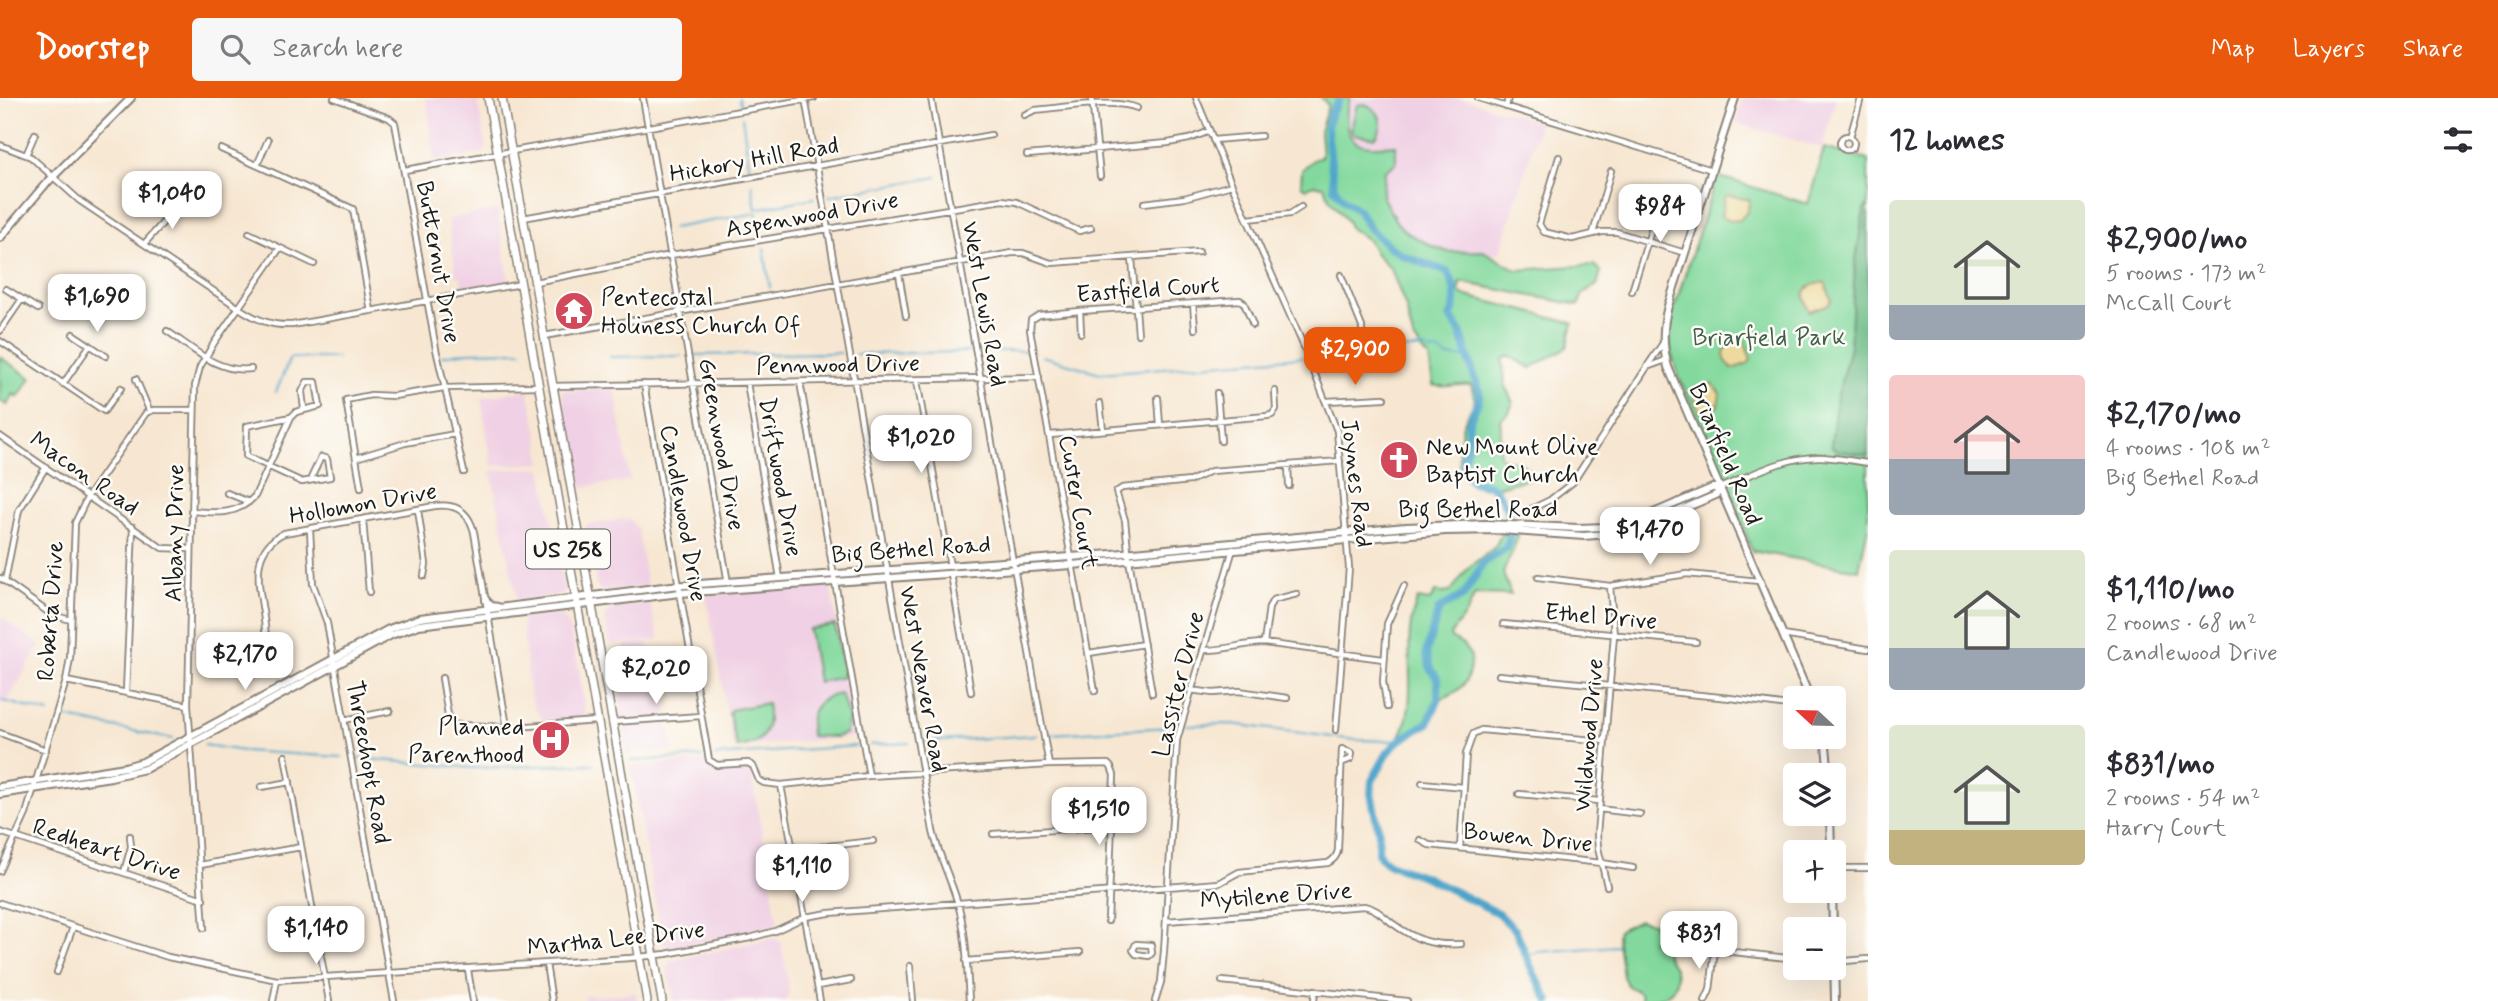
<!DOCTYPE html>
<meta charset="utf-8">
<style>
:root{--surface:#fff;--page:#f7f7f7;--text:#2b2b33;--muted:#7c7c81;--accent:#ea580c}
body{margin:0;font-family:Mynerve,sans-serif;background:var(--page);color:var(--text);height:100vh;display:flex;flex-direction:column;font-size:26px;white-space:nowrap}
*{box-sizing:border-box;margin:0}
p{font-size:23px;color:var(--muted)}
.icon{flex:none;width:38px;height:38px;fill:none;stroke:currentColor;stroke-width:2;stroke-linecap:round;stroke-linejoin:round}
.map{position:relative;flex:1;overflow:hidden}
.details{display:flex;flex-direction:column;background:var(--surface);width:630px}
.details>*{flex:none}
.needle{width:46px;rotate:292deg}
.buttons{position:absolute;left:1783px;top:588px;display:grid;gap:14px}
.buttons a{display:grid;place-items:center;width:63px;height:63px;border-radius:7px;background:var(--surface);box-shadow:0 7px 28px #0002;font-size:35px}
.price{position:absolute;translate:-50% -60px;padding:0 16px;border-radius:14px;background:#fff;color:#222;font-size:23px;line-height:46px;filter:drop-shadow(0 2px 4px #0008)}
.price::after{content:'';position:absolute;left:50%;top:42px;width:21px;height:16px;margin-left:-10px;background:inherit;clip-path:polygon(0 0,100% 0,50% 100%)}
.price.on{background:var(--accent);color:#fff}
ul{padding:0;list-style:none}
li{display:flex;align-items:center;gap:21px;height:175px;padding:0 21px}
li span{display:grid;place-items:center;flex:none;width:196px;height:140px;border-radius:7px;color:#555}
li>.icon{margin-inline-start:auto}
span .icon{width:84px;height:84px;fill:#fffc;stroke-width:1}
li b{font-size:30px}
h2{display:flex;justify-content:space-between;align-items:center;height:84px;padding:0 21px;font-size:30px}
header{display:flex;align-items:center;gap:42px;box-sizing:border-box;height:98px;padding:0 35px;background:var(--accent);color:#fff}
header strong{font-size:33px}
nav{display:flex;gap:38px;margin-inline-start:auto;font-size:24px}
.search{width:490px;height:63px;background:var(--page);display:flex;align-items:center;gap:18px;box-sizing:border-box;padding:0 24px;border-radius:7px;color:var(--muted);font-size:26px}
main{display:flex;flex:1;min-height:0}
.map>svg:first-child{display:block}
.built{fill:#f0d0e4}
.green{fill:#83d99d;stroke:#507a5c;stroke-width:2}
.forest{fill:#6ab984;stroke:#436a50;stroke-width:2}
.sand{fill:#eeda9e;stroke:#857b5d;stroke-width:2}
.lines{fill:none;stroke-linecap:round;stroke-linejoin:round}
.stream{stroke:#4ea4cb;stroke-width:2}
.river{stroke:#4ea4cb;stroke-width:8}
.minor-casing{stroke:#8a8277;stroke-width:8}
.major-casing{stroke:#8a8277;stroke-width:10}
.highway-casing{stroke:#8a8277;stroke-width:10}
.minor{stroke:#fff;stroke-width:4.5}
.major{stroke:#fff;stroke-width:6}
.highway{stroke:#fff;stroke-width:7}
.labels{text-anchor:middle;stroke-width:5;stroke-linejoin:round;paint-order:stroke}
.shield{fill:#fdfcf7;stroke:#605f5e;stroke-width:2}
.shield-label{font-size:23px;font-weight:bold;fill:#1c1c1c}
.street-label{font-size:24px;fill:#1c1c1c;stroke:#fdfcf7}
.poi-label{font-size:24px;fill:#1c1c1c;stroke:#fdfcf7;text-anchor:start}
.park-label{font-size:24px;fill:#405e49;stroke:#fdfcf7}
</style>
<header>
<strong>Doorstep</strong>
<div class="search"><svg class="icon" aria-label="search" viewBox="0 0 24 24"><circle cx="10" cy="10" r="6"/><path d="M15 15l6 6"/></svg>Search here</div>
<nav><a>Map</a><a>Layers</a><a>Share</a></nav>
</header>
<main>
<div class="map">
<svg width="1868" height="903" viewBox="0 0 1868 903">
<rect width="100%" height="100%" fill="#fdfcf7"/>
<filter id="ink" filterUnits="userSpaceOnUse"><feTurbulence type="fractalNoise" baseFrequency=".0143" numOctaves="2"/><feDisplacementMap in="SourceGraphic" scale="14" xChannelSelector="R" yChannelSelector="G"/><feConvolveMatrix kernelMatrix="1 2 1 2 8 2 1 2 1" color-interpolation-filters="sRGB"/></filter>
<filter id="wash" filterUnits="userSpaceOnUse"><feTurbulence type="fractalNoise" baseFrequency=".00686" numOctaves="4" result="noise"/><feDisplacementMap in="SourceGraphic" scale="28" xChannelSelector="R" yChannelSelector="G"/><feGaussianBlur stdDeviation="1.57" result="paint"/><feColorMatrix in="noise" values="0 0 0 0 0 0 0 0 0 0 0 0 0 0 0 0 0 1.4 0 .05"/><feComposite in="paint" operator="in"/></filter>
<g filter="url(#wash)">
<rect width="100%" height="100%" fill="#f7e7d2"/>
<!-- built -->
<path class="built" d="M426,0h51l9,51 -3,4 -48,8z
M1350,0h110l80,24 -40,131 -45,4 -50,-19 -71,-114z
M1743,0h93l-14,50 -87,-25z
M497,112l12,71 -41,8 -6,-4 -1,-9 -5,1 -8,-58z
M615,290l15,92 -52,8 -16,-96 2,-2z
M528,292l10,43 4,30 -50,3 -11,-68z
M542,370l23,124 -2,2 -46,7 -26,-131z
M626,421l5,2 7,9 9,56 -45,5 -5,-5 -12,-61z
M827,488l4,4 26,147 -124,10 -27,-152z
M650,504l9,38 -49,4 -5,-29 7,-7z
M559,516l9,10 12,50 5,41 -13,4 -28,2 -10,-13 -5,-20 -7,-69z
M0,519l40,28 -34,59 -6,-3z
M648,545l2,8 8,-1 15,101 -46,2 -11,-89h-4v-14l11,-1 3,-4z
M705,663l10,9 30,-2 6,3 27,153 -25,8 -86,16 -4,-3 -32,-179z
M775,840l6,4 8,49 -3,10h-112l-7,-32 3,-8z
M636,895l1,8h-52l-1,-5z"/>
<!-- green -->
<path class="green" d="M1321,0h29c-4,10 -4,17 -3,27 2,26 29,21 49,20v18l-11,8 -3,25 15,27 12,11 25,13 14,5 35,-1 34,19 77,-5 7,6 -4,14 -14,8 -4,12 -119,-23 -1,10 4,3 110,28 -6,24 -36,21 -22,-12 -6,4 2,26 8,17 -4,9 -9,8c3,13 -2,23 0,36l5,4 15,2 15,13 -1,3c-14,1 -24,7 -37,9 -32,4 -42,-12 -37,-42 1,-6 1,-15 3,-21 4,-9 9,-15 12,-24l-4,-15c-13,-2 -25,4 -38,0l-4,-27 -16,-20 -7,-30 -15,-39 -15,-15 -8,-14 -18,-12 -2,-6 -18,-22 -6,-14 -9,-1 -9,3 -5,-3 1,-15 11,-10 9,-4 -2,-25 8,-26z
M1365,6c16,7 21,21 10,34l-22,-4 -2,-4 6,-25z
M1824,50l44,12v366l-9,44 -107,-19 -21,-59 -53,-117c-8,-20 -9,-36 -7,-57l46,-142 91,28z
M0,259l31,21 -13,19 -4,-3 -7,11 -7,-4z
M1502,435l17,2 -16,38 8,22 -36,-1 -8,18 -17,23 1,3 12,7 8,11c-1,29 -10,36 -36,45l-10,21 -25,14c22,-41 -2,-93 18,-137l12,2 5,-9 9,1 7,-2 17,-23 27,-21z
M835,527l9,52 -26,5 -9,-53z
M841,596l8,25 -3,14 -10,4 -25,-1c-4,-23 5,-39 30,-42z
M767,605c4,27 -2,41 -30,44l-8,-34 2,-3z
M1639,822l14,3 4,9 -5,9 5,-1 5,-5 4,1c0,6 -1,12 0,17 1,7 6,9 8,15 9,23 -12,33 -32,32l-2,-7 -12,-7 -5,-9 -6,-42 2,-5z"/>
<!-- forest -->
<path class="forest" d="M1868,107v250l-30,-4 -7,-5 5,-43 14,-57 5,-80 9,-57z"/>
<!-- sand -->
<path class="sand" d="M1728,97l22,5 -3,12 -7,8 -10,1 -9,-5 4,-19z
M1825,184l6,17 -1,5 -21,7c-9,-19 -5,-26 16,-29z
M1744,243l7,18 -2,4 -17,6c-8,-9 -12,-16 -2,-25z
M1713,286l7,10 -2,12 -10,5 -8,1 -7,-18 1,-3z"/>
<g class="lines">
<!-- stream -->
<path class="stream" d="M739,0l1,6
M742,19l8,54
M752,86l4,25
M829,98l108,-19
M756,111l58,-11
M757,117l4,19
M672,130l85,-15
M764,150l6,40
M982,253h46
M856,256l113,-2
M694,257l147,-2
M442,258l26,-4 54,-1
M1042,258l58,17 202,-16
M1315,258l112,-8 2,3h9l9,6h20
M610,259l71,-1
M276,294l14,-34h47
M0,602l49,13
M63,619l110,22
M1187,627l45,-1 123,16 43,1
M1050,636l121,-7
M924,644l112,-7
M204,647l39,6 99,6
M870,647l39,-2
M715,658l141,-10
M356,660l117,10 121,-4
M631,663l71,-4
M1526,858l12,-4 79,-6"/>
<!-- river -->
<path class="river" d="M1340,0l-10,17 -3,13 7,60 10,12 13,9 14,21 19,17 12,8 45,17c9,12 11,32 3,45l10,14 20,64c-2,9 -7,16 -10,25 -3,7 -1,14 -2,22 -1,10 -7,15 -4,26 6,23 17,10 29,20 15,13 22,43 13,60l-22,14 -20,33 -25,14 -13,44 5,16 7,11v20l-10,23 -30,18 -11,13 -15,27 -1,12 8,40 -1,19 4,7 9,6 32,11 75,37 18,18 17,41 16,29"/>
</g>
</g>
<g filter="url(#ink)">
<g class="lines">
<!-- minor casing -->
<g class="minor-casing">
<path id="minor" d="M334,0l55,20 6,5 41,226 28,123
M643,0l85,485
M805,0l128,733c6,26 18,48 25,73 9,31 9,65 11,97
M931,0l118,667
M1092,0l8,78
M1196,0l36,87 73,164 32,82 12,137 -13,162
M1478,0l234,72
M1506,9l2,-9
M1024,17l11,-5c25,-2 81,-12 102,-2
M1840 45a7 7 0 1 1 14 0a7 7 0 1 1-14 0Z
M1850,39l11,-39
M1213,42l48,-4
M0,47l31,12 49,44 159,107c18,12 32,18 53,17l229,-41
M221,51l132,60 18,102
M26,57l9,-21
M1027,57l141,-12 21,-4 21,-8
M1559,59l-20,67 5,8 28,7 30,-7h15l68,21
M257,67l11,-25
M405,72l409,-72
M1144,105l40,-5 48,-13
M523,120l468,-83
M1248,121l42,-5 11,-7
M249,135l65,31
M1593,135l18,-62
M144,146l32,-36 13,-6
M1132,160l6,76
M899,176l7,42
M535,184l136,-27 331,-55 15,2 62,29 12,-3
M6,191l32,20
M1632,193l32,-102
M1193,205l2,26
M1080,213l1,22
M0,233l22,-32
M167,233c27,18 50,42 84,38
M73,236l33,22
M544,238l468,-83h11l28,10 148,-11
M0,243l104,70 17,-23
M1305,251l50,-5 7,-7v-10l-21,-52
M1648,267l15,-22
M136,281l13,31
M917,283l33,185
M800,284l69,394
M747,285l33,195
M63,286l27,-39
M644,286l65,376 8,5 31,-2 5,3 6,14 5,3 17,2 88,-9 180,-11 59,-1 3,3 3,8 -6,146
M553,288l486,-9
M1217,295l4,48
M1158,300l2,27
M1327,303l57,-3
M1100,305l3,27
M304,311l-2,-17 5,-10h9l4,24 -24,6 -5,5 -44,9 -1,30 56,26 28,-5 -3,-18 -6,-2 -9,19 1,4
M1050,337l217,-19 5,-1 4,-6 -1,-18
M0,338l162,112 28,1
M356,360l49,-15 50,-9
M1288,367l1,21
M361,390l-15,-88 25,-5 23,1 50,-8 95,-2
M1720,390c31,-13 64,-31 99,-31 16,0 33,4 49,6
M227,395l22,9
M418,412l8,54 -2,12
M1529,412l21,-10 23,-18 74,-115 19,-7
M191,413c25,2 46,5 64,-15l36,-79
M363,422l6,72
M310,432l3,54 14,39 67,378
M951,476l20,118
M1538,479l72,9 77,-12 72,7
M0,480l52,37 19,5
M5,483l14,-71 27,-43
M1503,526l193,18
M1783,537l85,14
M1264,545l5,-36 4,-7 24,-6
M265,551c6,-39 -28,-93 19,-116l151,-27c21,-3 34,6 39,26l33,195
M1203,552c21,1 40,-7 61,-7l119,16
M1089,555l55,-9
M1499,577l231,23 66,9
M442,580l6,37 5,9 5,1 57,2 82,-6
M66,583l122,24
M1190,592l23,3 26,-2 48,7
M1095,593l-65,-361 1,-10 8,-5 41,-4 160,-11 4,3 9,22
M126,594l7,-165
M1152,595l-23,-133 -4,-40 -9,-28 6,-4 68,-7 21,-10 129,-10
M1387,609l-4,-25 4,-58 17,-38
M344,622l46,-9
M613,624l88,-6
M0,635l46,17
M285,658l44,245
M1422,685l41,4
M781,687l39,216
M261,689l29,-5
M1519,696l80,7
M1599,711l41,5
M0,734l203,67
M993,736l120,-8
M1420,742l9,5 173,18 31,5
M1460,750l6,-94 7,-20 8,-4 124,11
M792,752l81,-9
M200,767l101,-18
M1834,770h34
M0,773l26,-57 40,-133 4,-23 5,-135 13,-27 58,-83 7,-3h41
M124,774l7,-25 -1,-11
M1607,788l-9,-38 -1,-14 17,-199 -4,-49
M0,805l168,54 109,23 353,-22 36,-4 84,-16 25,-7 30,-14 24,-4 390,-30 20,-11 89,-9c6,-3 9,-7 10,-13l4,-101 10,4 -1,6 -10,4
M277,820l36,-6
M1166,823l198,-15c12,2 19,10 28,17 23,17 41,23 69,21
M204,830l-16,-223 7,-319 5,-19 14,-24 66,-95
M1136,846l15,1 1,8 -3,3 -13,-2 -3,-4z
M1671,847l125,14
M966,863l114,-9
M1834,864l34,-3
M546,866l6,37
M910,868l3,35
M468,872l5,31
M57,874l16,-45
M1222,883l185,20
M818,888l33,-6
M273,903l4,-21
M1155,903l6,-19 3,-31 13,-211 56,-191
M1314,903l1,-11
M1705,903l5,-11 5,-40"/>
</g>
<!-- major casing -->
<g class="major-casing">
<path id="major" d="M1735,0l-67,208c-6,22 -6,40 0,61l142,331
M0,140l43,-51 88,-89
M486,502l5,6 7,1
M1825,639l4,38
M0,689l125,-20 18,-5 246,-133 31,-11 251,-32 441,-32 294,-27 80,-3 92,4 28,-1 31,-7 75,-32h8
M0,696l111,-17 34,-8 246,-134 28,-10 261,-32 392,-28 373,-34 55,-1 84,6 24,-2 37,-9 71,-30 4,-7
M1830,716l1,38
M1832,793l1,38
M1834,860l1,43"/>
</g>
<!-- highway casing -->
<g class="highway-casing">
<path id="highway" d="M488,0l159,903
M502,0l160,903"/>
</g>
<!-- minor -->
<use href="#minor" class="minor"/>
<!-- major -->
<use href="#major" class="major"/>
<!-- highway -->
<use href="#highway" class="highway"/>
</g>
</g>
<!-- icons -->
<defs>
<g id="temple-disc" transform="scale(2.0125)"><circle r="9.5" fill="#d1495b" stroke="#fdfcf7"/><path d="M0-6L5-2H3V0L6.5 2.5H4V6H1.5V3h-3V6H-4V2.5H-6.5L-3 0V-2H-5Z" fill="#fff"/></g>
<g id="church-disc" transform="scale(2.0125)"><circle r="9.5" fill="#d1495b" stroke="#fdfcf7"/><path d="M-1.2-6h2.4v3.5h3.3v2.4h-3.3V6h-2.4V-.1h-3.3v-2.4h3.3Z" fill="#fff"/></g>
<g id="hospital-disc" transform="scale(2.0125)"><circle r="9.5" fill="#d1495b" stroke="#fdfcf7"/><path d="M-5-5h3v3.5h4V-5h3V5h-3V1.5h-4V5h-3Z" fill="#fff"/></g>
</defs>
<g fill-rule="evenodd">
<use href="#temple-disc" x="574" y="213"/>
<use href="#church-disc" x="1399" y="362"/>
<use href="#hospital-disc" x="551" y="642"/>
</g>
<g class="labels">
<!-- shield labels -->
<rect class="shield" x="526" y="431.5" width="84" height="39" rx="5"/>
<g class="shield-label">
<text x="568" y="459">US 258</text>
</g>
<!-- street labels -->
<g class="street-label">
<text transform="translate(754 61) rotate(-10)" y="8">Hickory Hill Road</text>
<text transform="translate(812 116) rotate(-10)" y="8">Aspenwood Drive</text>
<text transform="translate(439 164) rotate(80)" y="8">Butternut Drive</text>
<text transform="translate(1148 191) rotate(-4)" y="8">Eastfield Court</text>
<text transform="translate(985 206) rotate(80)" y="8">West Lewis Road</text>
<text transform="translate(838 266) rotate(-1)" y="8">Pennwood Drive</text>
<text transform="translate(722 346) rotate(80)" y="8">Greenwood Drive</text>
<text transform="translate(1726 356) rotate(67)" y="8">Briarfield Road</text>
<text transform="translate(85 375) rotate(35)" y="8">Macon Road</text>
<text transform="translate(781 379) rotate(80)" y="8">Driftwood Drive</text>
<text transform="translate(1357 385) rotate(83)" y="8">Joynes Road</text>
<text transform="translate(1079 404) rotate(80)" y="8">Custer Court</text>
<text transform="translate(363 405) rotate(-10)" y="8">Hollomon Drive</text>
<text x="1478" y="419">Big Bethel Road</text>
<text transform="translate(684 415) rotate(80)" y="8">Candlewood Drive</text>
<text transform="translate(174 435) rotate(-89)" y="8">Albany Drive</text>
<text transform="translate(911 451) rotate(-4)" y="8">Big Bethel Road</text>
<text transform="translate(50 513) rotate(-86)" y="8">Roberta Drive</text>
<text transform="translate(1601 518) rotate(5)" y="8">Ethel Drive</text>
<text transform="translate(924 581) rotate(80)" y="8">West Weaver Road</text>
<text transform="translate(1178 586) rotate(-76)" y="8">Lassiter Drive</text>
<text transform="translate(1588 637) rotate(-85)" y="8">Wildwood Drive</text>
<text transform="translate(369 664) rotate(80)" y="8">Threechopt Road</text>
<text transform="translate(1528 739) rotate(6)" y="8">Bowen Drive</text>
<text transform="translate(107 751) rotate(18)" y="8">Redheart Drive</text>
<text transform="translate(1276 797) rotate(-4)" y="8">Mytilene Drive</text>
<text transform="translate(616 840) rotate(-6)" y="8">Martha Lee Drive</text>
</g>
<!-- poi labels -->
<g class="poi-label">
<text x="601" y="207">Pentecostal<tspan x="601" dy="28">Holiness Church Of</tspan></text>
<text x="1426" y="356">New Mount Olive<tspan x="1426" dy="28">Baptist Church</tspan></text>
<text x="524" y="636" text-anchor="end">Planned<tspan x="524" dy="28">Parenthood</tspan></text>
</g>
<!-- park labels -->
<g class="park-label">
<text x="1769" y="247">Briarfield Park</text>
</g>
</g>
</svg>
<div class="buttons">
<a><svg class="needle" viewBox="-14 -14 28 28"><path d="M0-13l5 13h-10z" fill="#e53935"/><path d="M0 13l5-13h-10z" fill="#7c7c81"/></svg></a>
<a><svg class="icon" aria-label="layers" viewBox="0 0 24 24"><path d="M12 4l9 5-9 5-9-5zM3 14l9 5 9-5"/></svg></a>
<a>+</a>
<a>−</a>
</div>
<b class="price" style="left:172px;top:133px">$1,040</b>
<b class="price" style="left:1660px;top:146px">$984</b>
<b class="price" style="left:97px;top:236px">$1,690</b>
<b class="price on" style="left:1355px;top:289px">$2,900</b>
<b class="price" style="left:921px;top:377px">$1,020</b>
<b class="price" style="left:1650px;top:469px">$1,470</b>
<b class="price" style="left:245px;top:594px">$2,170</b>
<b class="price" style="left:656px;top:608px">$2,020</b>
<b class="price" style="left:1099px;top:749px">$1,510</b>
<b class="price" style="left:802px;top:806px">$1,110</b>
<b class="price" style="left:316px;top:868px">$1,140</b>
<b class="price" style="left:1699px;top:873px">$831</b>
</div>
<section class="details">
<h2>12 homes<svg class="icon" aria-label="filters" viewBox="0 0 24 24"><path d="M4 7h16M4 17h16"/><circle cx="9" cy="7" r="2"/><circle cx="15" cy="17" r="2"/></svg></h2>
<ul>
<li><span style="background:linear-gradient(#dfe7d0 75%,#9aa5b1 0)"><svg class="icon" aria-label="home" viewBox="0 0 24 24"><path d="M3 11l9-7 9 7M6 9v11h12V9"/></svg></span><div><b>$2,900/mo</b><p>5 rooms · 173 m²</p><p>McCall Court</p></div></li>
<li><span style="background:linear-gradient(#f6c9c9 60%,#9aa5b1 0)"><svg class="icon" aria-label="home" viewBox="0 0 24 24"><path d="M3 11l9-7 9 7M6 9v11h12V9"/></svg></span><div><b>$2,170/mo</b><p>4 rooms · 108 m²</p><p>Big Bethel Road</p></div></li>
<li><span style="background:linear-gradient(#dfe7d0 70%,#9aa5b1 0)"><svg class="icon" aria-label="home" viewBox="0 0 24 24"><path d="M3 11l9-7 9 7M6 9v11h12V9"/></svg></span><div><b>$1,110/mo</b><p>2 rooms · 68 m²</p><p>Candlewood Drive</p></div></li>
<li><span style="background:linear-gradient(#dfe7d0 75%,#c2b280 0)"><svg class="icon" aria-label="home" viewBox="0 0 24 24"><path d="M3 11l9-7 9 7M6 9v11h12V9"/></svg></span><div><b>$831/mo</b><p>2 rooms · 54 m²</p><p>Harry Court</p></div></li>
</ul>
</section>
</main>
